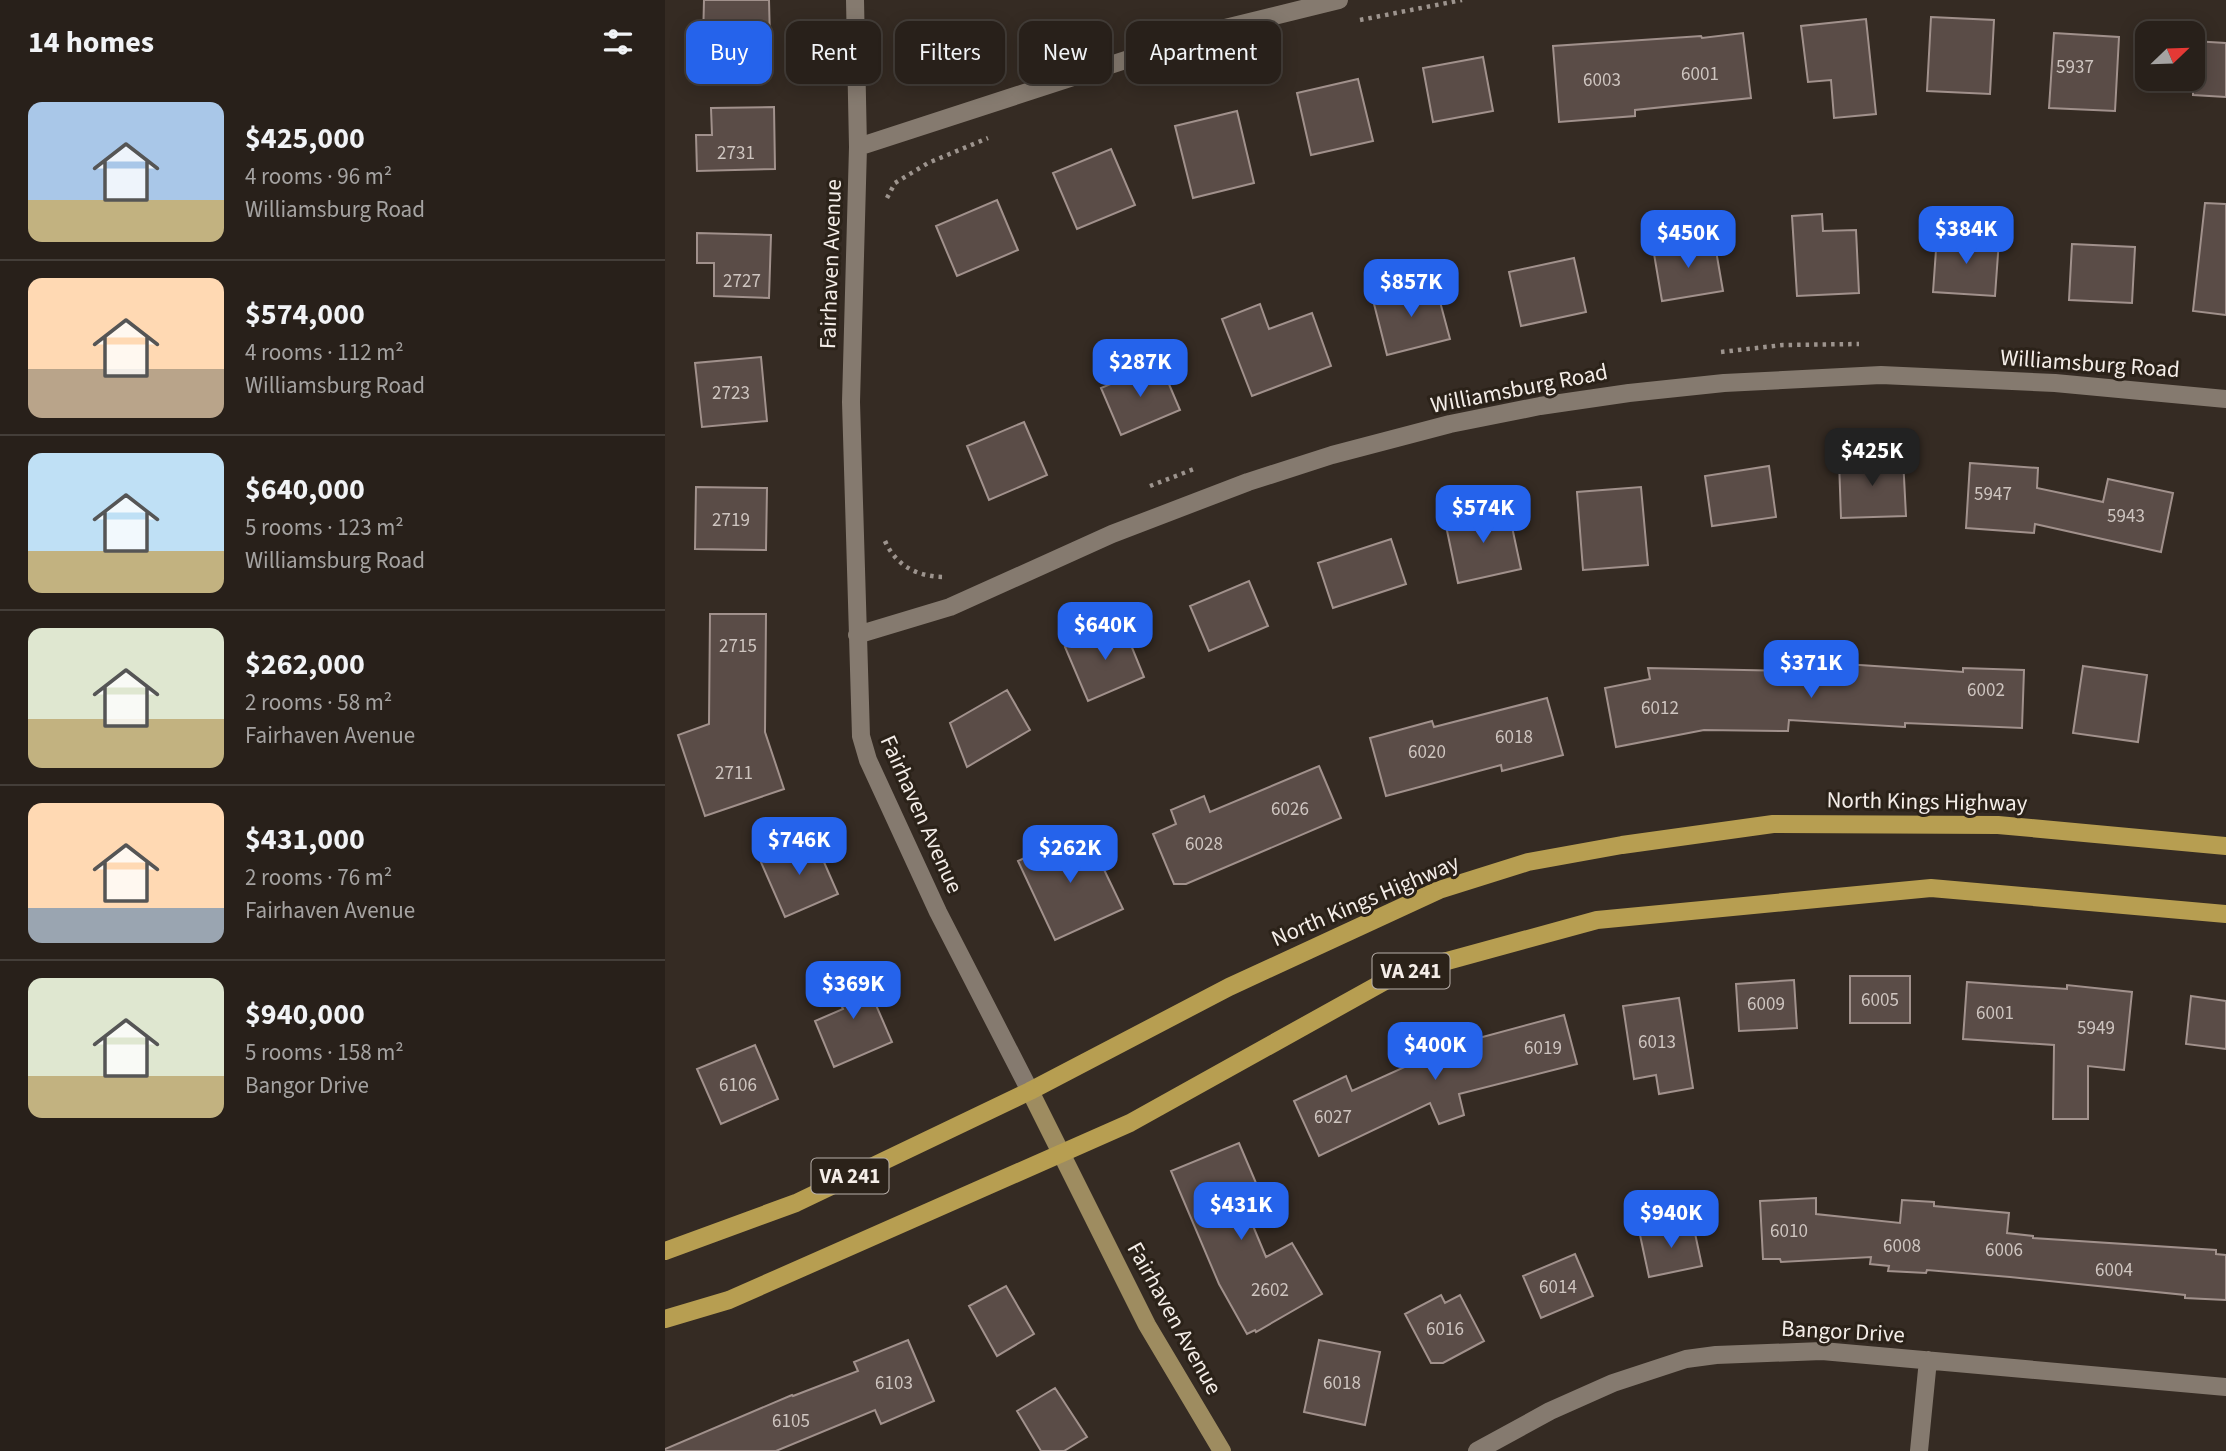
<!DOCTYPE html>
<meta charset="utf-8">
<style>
:root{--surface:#28201a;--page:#342d27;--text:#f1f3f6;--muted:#a5a3a2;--line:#443e39;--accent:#2563eb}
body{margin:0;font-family:"Source Sans 3",sans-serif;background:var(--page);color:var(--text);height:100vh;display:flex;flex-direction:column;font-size:26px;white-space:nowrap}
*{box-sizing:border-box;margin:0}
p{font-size:23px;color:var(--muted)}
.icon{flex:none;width:38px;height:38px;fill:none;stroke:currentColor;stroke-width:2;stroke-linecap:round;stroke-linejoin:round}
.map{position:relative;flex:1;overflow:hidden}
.details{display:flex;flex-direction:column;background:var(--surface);width:665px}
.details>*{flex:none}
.hud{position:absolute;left:21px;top:21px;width:665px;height:63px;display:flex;gap:14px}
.needle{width:46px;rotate:67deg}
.fabs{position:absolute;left:1470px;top:21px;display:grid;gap:14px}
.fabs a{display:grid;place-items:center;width:70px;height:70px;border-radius:14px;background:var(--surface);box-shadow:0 4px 18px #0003,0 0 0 2px var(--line);font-size:35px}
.price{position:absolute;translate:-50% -60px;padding:0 16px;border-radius:14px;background:var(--accent);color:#fff;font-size:23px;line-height:46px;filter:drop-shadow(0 2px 4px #0008)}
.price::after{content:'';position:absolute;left:50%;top:42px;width:21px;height:16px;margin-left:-10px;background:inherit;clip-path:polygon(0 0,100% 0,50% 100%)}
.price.selected{background:#222;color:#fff}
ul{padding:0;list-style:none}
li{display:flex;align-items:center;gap:21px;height:175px;padding:0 28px}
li+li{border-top:2px solid var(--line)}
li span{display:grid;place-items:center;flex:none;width:196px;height:140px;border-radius:14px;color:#555}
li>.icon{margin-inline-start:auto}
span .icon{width:84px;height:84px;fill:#fffc;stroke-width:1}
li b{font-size:30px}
h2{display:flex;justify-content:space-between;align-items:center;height:84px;padding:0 28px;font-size:30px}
.chip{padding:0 24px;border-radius:14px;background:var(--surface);box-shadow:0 4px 18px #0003,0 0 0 2px var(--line);font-size:24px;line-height:63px}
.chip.selected{background:var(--accent);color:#fff}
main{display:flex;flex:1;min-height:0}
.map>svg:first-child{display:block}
.building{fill:#5a4c47;stroke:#a1918c;stroke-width:2}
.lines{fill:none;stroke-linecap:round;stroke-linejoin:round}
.path{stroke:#9d948e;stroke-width:4.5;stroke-dasharray:3.5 5;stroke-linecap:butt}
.street{stroke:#857a6f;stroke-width:18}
.secondary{stroke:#9e8c60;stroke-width:18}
.primary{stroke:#b79e51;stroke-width:18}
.labels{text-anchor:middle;stroke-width:6;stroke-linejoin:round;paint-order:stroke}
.number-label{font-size:19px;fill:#cec5c0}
.shield{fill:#2b2219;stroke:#b8b0aa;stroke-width:2}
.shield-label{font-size:21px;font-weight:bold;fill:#f4ede8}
.street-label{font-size:23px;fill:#f4ede8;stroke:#2b2219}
</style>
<main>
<section class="details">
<h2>14 homes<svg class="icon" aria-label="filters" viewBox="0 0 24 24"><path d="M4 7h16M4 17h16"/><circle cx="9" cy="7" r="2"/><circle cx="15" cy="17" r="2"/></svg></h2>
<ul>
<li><span style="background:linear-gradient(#a9c7e8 70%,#c2b280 0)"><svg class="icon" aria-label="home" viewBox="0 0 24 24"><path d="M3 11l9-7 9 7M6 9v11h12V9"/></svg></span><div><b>$425,000</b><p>4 rooms · 96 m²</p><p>Williamsburg Road</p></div></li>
<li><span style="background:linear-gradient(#ffd9b3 65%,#b9a48a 0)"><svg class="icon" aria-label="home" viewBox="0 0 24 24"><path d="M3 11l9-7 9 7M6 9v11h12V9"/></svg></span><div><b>$574,000</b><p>4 rooms · 112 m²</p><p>Williamsburg Road</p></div></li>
<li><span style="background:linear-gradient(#bfe0f5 70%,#c2b280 0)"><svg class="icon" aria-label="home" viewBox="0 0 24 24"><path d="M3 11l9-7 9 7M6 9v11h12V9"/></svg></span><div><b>$640,000</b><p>5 rooms · 123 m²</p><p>Williamsburg Road</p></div></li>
<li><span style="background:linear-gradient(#dfe7d0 65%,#c2b280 0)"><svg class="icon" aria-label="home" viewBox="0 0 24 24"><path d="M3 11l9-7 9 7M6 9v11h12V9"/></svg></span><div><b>$262,000</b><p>2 rooms · 58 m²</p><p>Fairhaven Avenue</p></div></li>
<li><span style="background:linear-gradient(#ffd9b3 75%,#9aa5b1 0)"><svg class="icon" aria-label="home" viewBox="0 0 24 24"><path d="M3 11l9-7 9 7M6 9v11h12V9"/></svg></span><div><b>$431,000</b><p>2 rooms · 76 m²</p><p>Fairhaven Avenue</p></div></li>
<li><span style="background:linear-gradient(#dfe7d0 70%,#c2b280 0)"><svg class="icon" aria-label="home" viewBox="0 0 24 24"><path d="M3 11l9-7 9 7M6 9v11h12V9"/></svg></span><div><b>$940,000</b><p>5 rooms · 158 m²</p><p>Bangor Drive</p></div></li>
</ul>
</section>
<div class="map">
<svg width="1561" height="1451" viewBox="0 0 1561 1451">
<rect width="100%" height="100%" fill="#352b23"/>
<!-- building -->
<path class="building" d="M39,0h65l1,41h-67z
M1266,17l63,3 -4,74 -63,-3z
M1201,19l10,95 -42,4 -3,-38 -23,2 -7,-56z
M1078,33l8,65 -116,12v6l-76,6 -6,-76 148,-10 1,2z
M1389,33l65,4 -4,74 -66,-3z
M1528,41l33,2v54l-33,-2z
M818,57l10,54 -60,11 -10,-54z
M693,79l15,62 -62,14 -14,-62z
M109,107l1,62 -78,2 -1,-36h16l-1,-27z
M572,111l17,72 -61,15 -18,-72z
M446,149l24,56 -58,24 -24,-56z
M332,200l21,50 -61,26 -21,-50z
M1540,203l21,1v111l-33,-4z
M1157,214l1,17 33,-1 3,63 -62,3 -5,-80z
M32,233l74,2 -2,63 -55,-2v-33h-17z
M1272,236l62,4 -4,56 -62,-4z
M1049,239l9,52 -61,10 -9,-53z
M1407,244l63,3 -3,56 -63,-3z
M909,258l12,54 -65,14 -12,-54z
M770,283l15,56 -63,16 -14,-55z
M595,304l9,25 43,-16 19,53 -79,30 -30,-77z
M96,357l6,64 -65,6 -7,-64z
M495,363l20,47 -59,25 -20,-47z
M359,422l23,53 -58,25 -22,-54z
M1238,458l3,58 -65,2 -2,-57z
M1305,463l68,5 -1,20 66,14 5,-23 65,14 -12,59 -126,-28 -1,9 -68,-5z
M1104,466l7,51 -64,9 -7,-50z
M31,487l71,1 -1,62 -71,-1z
M976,487l7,78 -65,5 -6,-78z
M843,508l13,61 -63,14 -13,-62z
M726,539l15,45 -73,24 -15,-45z
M584,581l19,45 -59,25 -19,-45z
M45,614h56l-1,118 19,57 -79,27 -27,-81 31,-11z
M457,623l22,54 -56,24 -23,-54z
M1180,664l118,8v-4l61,2 -2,58 -117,-5v4l-116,-7 -1,11 -84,-1 -88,17 -11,-59 45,-9 -2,-11 196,4z
M1418,666l64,9 -9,67 -65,-9z
M342,690l23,40 -63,37 -17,-44z
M882,698l16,57 -61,16 -1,-6 -115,31 -16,-58 62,-17 2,6z
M654,766l22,52 -155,66h-12l-21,-50 23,-10 -5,-14 33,-14 6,16z
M420,830l38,79 -68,31 -37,-79z
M148,837l25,57 -53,23 -25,-57z
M195,968l32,74 -58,25 -19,-46 28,-12 -12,-28z
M1185,976h60v47h-60z
M1129,980l3,48 -58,3 -3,-47z
M1302,982l100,7v-4l65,7 -8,78 -36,-4v53h-35l1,-74 -91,-6z
M1526,996l35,5v48l-40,-5z
M1014,998l14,90 -34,6 -3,-19 -22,4 -11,-73z
M899,1015l13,49 -118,30 5,21 -25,9 -9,-21 -111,53 -25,-55 52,-25 6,15 101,-46z
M90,1045l23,54 -57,25 -24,-55z
M574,1143l17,40 -18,7 28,67 26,-14 30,51 -66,38 -1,-2 -8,4 -28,-50 -48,-113z
M1151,1198v16l84,9 2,-23 32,2v4l75,7 -2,20 26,3v2l183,12v4l10,1v45l-41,-2v-3l-175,-18 -83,-7 -1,3 -38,-2 1,-5 -19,-2 1,-7 -90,5 -1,-3h-17l-3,-58z
M1028,1224l9,42 -53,11 -9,-42z
M910,1254l18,42 -52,22 -18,-42z
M341,1286l28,48 -37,22 -28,-50z
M776,1295l4,8 15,-8 24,46 -41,22h-12l-26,-49z
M243,1340l26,61 -53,23 -6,-14 -99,41h-111v-2l127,-54 1,1 65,-25 -4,-9z
M654,1340l61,12 -15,73 -61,-13z
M390,1388l32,49 -23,14h-23l-24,-40z"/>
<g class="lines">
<!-- path -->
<path class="path" d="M695,20l102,-20
M222,198l8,-15 33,-20 60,-25
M1056,352l62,-7 76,-1
M485,486l44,-17
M220,541c11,25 33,36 60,36"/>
<!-- street -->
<path class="street" d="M190,0l3,147 -7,255 10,334 7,24 70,152 92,179
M193,147l363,-118 118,-29
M192,635l93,-28 162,-73 136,-52 84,-27 118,-31 90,-18 89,-13 95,-10 157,-8 174,8 171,16
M812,1451l73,-40 63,-28 73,-24 30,-4 106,-4 404,36
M1254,1451l9,-91"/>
<!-- secondary -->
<path class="secondary" d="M365,1091l117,234 75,126"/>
<!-- primary -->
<path class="primary" d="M0,1251l131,-48 234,-112 199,-104 210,-97 89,-28 94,-17 151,-21 225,1 228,21
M0,1319l64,-19 401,-177 266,-148 201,-55 334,-32 295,26"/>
</g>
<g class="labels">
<!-- number labels -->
<g class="number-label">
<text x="1410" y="73">5937</text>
<text x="1035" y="80">6001</text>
<text x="937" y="86">6003</text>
<text x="71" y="159">2731</text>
<text x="77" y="287">2727</text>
<text x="66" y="399">2723</text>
<text x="1328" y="500">5947</text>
<text x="1461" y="522">5943</text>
<text x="66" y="526">2719</text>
<text x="73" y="652">2715</text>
<text x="1321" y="696">6002</text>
<text x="995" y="714">6012</text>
<text x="849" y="743">6018</text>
<text x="762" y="758">6020</text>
<text x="69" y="779">2711</text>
<text x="625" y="815">6026</text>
<text x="539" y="850">6028</text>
<text x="1215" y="1006">6005</text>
<text x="1101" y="1010">6009</text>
<text x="1330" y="1019">6001</text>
<text x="1431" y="1034">5949</text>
<text x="992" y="1048">6013</text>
<text x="878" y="1054">6019</text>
<text x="73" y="1091">6106</text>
<text x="668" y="1123">6027</text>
<text x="1124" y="1237">6010</text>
<text x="1237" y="1252">6008</text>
<text x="1339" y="1256">6006</text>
<text x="1449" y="1276">6004</text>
<text x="893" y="1293">6014</text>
<text x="605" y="1296">2602</text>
<text x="780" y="1335">6016</text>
<text x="229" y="1389">6103</text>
<text x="677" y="1389">6018</text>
<text x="126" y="1427">6105</text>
</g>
<!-- shield labels -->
<g class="shield">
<rect x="707.5" y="953.5" width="77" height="35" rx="5"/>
<rect x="146.5" y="1158.5" width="77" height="35" rx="5"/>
</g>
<g class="shield-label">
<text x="746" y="978">VA 241</text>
<text x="185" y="1183">VA 241</text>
</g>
<!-- street labels -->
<g class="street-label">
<text transform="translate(165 264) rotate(-88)" y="8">Fairhaven Avenue</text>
<text transform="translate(1425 363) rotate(4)" y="8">Williamsburg Road</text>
<text transform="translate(854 388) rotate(-11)" y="8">Williamsburg Road</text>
<text transform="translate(1262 801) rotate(1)" y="8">North Kings Highway</text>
<text transform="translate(257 814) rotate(66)" y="8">Fairhaven Avenue</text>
<text transform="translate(700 900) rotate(-23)" y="8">North Kings Highway</text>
<text transform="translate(510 1318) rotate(61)" y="8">Fairhaven Avenue</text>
<text transform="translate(1178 1331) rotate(3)" y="8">Bangor Drive</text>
</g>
</g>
</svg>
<div class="fabs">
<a><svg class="needle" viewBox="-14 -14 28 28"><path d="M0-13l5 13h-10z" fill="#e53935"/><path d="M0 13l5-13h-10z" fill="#a5a3a2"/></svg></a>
</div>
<b class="price" style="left:1301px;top:266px">$384K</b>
<b class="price" style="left:1023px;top:270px">$450K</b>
<b class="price" style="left:746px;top:319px">$857K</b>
<b class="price" style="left:475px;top:399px">$287K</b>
<b class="price selected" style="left:1207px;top:488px">$425K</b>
<b class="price" style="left:818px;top:545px">$574K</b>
<b class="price" style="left:440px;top:662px">$640K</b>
<b class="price" style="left:1146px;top:700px">$371K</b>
<b class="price" style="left:134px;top:877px">$746K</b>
<b class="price" style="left:405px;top:885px">$262K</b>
<b class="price" style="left:188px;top:1021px">$369K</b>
<b class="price" style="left:770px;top:1082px">$400K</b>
<b class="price" style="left:576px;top:1242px">$431K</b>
<b class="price" style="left:1006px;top:1250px">$940K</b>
<div class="hud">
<a class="chip selected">Buy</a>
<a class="chip">Rent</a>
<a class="chip">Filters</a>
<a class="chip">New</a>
<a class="chip">Apartment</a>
</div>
</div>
</main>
